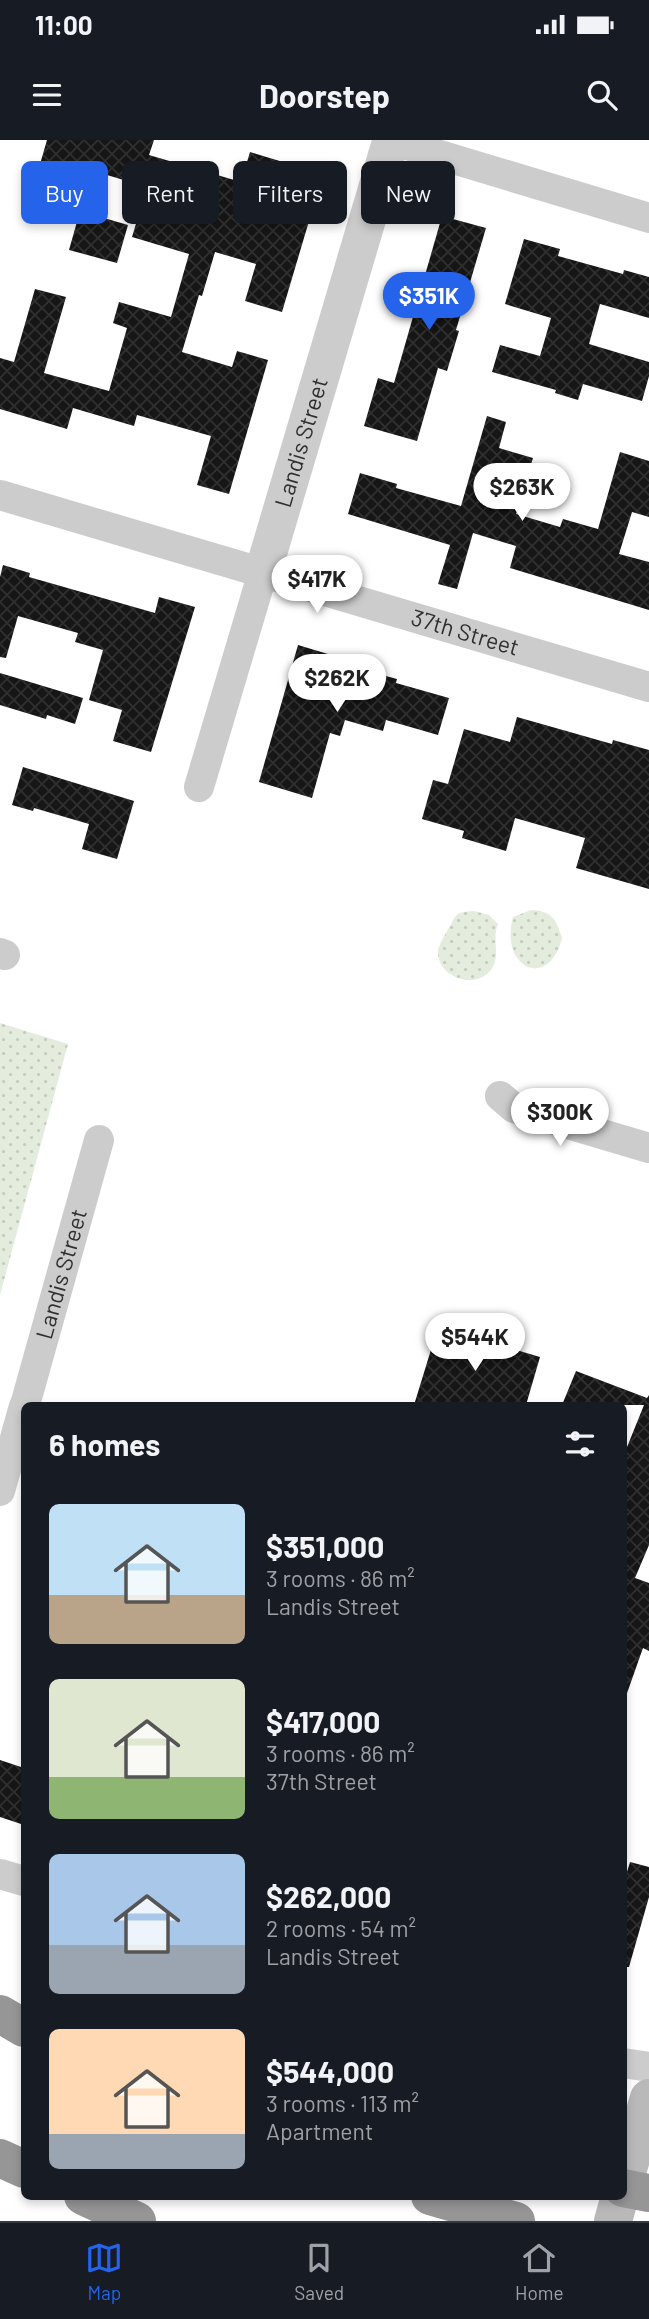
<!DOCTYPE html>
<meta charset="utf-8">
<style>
:root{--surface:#171b24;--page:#242831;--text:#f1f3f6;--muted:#9ea1a6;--line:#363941;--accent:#2563eb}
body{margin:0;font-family:Barlow,sans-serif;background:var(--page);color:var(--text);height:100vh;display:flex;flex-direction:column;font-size:26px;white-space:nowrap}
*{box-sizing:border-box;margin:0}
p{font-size:23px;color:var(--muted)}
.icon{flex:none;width:38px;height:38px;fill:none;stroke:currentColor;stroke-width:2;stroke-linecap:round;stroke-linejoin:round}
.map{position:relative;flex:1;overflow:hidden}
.drawer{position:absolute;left:21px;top:1262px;width:606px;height:798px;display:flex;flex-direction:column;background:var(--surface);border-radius:10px;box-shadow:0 4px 10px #0003}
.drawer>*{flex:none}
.banner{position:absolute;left:21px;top:21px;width:607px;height:63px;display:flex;gap:14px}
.price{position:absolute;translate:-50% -60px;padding:0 16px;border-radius:24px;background:#fff;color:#222;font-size:23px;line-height:46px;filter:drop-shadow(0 2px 4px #0008)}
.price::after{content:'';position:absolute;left:50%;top:42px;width:21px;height:16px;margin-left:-10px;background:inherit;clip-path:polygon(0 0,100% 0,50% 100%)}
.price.selected{background:var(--accent);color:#fff}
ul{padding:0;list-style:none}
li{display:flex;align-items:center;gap:21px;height:175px;padding:0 28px}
li span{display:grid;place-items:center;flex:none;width:196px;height:140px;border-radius:10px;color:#555}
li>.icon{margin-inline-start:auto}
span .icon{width:84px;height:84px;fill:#fffc;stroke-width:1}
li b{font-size:30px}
h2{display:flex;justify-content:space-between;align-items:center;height:84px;padding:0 28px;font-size:30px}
.tag{padding:0 24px;border-radius:10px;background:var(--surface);box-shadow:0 4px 10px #0003;font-size:24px;line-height:63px}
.tag.selected{background:var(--accent);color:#fff}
.status{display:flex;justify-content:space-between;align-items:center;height:49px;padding:0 35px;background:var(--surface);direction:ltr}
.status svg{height:19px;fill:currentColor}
header{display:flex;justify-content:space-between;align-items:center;height:91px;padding:0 28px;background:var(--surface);font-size:32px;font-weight:700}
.dock{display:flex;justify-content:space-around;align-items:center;height:98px;border-top:2px solid var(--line);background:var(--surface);font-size:19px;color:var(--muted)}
.dock a{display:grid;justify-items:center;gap:4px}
.dock .selected{color:var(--accent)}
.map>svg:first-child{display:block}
.park{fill:url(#park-dots)}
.building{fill:url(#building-cross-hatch)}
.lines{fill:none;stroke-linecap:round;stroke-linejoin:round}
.minor{stroke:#ccc;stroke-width:30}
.tertiary{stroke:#ccc;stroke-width:37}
.secondary{stroke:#b9b9b9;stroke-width:38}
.motorway{stroke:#969696;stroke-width:38}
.labels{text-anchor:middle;stroke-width:7;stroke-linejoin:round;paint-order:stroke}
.street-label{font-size:23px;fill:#2f2f2f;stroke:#fff}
</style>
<div class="status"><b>11:00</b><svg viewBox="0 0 49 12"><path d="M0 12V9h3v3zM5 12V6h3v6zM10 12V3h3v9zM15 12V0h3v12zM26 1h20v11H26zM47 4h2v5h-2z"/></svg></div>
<header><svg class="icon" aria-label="menu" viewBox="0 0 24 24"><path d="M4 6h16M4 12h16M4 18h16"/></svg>Doorstep<svg class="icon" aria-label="search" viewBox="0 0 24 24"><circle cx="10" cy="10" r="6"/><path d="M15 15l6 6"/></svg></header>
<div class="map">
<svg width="649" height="2081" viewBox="0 0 649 2081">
<defs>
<pattern id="park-dots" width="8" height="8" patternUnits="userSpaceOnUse" patternTransform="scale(1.75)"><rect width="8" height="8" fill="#e4ecde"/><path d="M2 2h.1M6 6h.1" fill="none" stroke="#c4cbbf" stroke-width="1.8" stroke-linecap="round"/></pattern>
<pattern id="building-cross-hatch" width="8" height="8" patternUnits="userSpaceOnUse" patternTransform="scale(1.75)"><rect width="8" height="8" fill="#161616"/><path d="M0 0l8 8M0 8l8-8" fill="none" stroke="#303030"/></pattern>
</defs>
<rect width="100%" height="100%" fill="#fff"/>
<!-- park -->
<path class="park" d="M531,770c21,1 25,9 31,28 -13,53 -63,30 -49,-21z
M474,771l15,4 9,9c-7,16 4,32 -8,47 -16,19 -53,6 -52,-20 1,-7 6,-14 9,-20 10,-15 5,-19 27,-20z
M0,883l68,21 -68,251z"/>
<!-- building -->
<path class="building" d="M47,0h107l-5,15 92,27 9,-30 73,22 -41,138 -37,-11 11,-37 -41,-12 -13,44 -3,-1 -17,57 50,15 5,-16 31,9 -39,134 -32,-9 14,-49 -74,-21 -3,11 -61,-18 -6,21 -67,-20v-51l14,4 21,-73 31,8 -22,76 65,18 18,-63 -14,-5 6,-21 52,15 18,-63 -57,-17 15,-50 -60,-18 -4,14 -45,-12z
M80,71l48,14 -11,38 -48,-13z
M442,76l44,12 -30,102 3,1 -12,40 -9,-3 -21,73 -53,-15 14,-48 16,5z
M524,99l36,10 -2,7 65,18 1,-4 25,7v41l-49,-14 -11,40 60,18v14l-7,25 -59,-17 -5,16 -23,-7 1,-3 -64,-18 8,-27 40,11 11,-38 -46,-14z
M487,276l19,6 -7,26 34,10 -17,56 44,13 3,-8 35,10 22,-77 29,9v56l-17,-5 -13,42 30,8v48l-139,-42 6,-22 -43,-13 -16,56 -19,-5 12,-39 -102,-31 12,-41 37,11 -1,4 65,18z
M3,425l27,8 -1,4 126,36 4,-16 36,10 -44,145 -38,-11 9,-31 -33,-10 14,-50 -28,-8 3,-9 -60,-17 -12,42 -6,-1v-80z
M298,505l63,19 -1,5 37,10 -1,4 53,15 -11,37 -52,-15 -3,11 -38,-11 -5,16 -10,-3 -18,65 -53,-16z
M0,533l83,25 -8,26 -28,-9 -1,4 -46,-14z
M517,577l95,27 1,-4 36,10v139l-73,-21 9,-30 -70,-20 -9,33 -44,-13 2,-7 -42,-12 11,-39 15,4 16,-55 46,13z
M23,627l111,34 -17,58 -35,-10 7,-25 -55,-16 -1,3 -21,-6z
M438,1187l102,30 -14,48h-112z
M576,1231l71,27 2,-3v150l-14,33 14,5v68l-6,-3 -17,48 -3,-1v-238l21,-52h-82z
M0,1620l24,8v57l-24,-8z
M630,1722l19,5v30l-20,70h-6v-82z"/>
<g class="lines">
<!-- minor -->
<g class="minor">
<path d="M390,0l259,78"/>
<path id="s1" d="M0,355l649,192"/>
<path d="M199,647l64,-215"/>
<path d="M0,813l5,2"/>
<path d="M500,956l14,12 135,40"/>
<path id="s2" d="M25,1265l74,-265"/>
<path d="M0,1351l24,-85"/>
<path d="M0,1734l24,7"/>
<path d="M623,1923l26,4"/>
</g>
<!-- tertiary -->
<path class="tertiary" id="s3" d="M263,432l128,-432"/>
<!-- secondary -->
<path class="secondary" d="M623,2046l26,-88
M613,2081l7,-25"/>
<!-- motorway -->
<path class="motorway" d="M0,1874l24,14
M0,2018l24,11
M623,2048l26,5
M83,2056l54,25
M430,2056l86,25"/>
</g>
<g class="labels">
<!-- street labels -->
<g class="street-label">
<text dy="8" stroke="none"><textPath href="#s3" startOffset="135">Landis Street</textPath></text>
<text dy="8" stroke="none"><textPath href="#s1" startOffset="485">37th Street</textPath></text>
<text dy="8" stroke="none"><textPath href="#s2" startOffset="136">Landis Street</textPath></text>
</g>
</g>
</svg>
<b class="price selected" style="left:429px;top:192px">$351K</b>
<b class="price" style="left:522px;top:383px">$263K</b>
<b class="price" style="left:317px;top:475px">$417K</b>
<b class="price" style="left:337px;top:574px">$262K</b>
<b class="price" style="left:560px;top:1008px">$300K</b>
<b class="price" style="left:475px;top:1233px">$544K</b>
<div class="banner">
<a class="tag selected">Buy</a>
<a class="tag">Rent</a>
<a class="tag">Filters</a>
<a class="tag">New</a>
</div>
<section class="drawer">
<h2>6 homes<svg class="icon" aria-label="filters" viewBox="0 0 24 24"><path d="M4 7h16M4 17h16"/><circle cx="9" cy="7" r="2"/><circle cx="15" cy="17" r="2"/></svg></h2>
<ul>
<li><span style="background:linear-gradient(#bfe0f5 65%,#b9a48a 0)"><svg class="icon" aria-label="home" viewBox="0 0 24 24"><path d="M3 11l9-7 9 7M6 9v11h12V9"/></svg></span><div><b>$351,000</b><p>3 rooms · 86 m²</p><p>Landis Street</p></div></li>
<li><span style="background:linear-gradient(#dfe7d0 70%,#8fb573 0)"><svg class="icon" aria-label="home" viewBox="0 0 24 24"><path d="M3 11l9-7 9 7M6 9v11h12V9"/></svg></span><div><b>$417,000</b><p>3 rooms · 86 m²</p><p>37th Street</p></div></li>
<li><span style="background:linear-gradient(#a9c7e8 65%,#9aa5b1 0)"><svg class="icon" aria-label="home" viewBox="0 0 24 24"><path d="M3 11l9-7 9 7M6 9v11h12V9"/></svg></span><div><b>$262,000</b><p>2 rooms · 54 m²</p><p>Landis Street</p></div></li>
<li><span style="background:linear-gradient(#ffd9b3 75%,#9aa5b1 0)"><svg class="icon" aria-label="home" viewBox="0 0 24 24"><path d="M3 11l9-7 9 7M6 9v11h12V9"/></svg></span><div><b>$544,000</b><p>3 rooms · 113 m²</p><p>Apartment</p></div></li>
</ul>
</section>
</div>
<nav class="dock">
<a class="selected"><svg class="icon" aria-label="map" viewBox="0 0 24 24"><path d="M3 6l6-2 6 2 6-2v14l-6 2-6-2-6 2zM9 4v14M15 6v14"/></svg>Map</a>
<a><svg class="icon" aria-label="saved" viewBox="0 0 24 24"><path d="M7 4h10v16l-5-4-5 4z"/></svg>Saved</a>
<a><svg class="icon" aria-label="home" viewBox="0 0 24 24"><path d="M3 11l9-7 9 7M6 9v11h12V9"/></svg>Home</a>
</nav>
